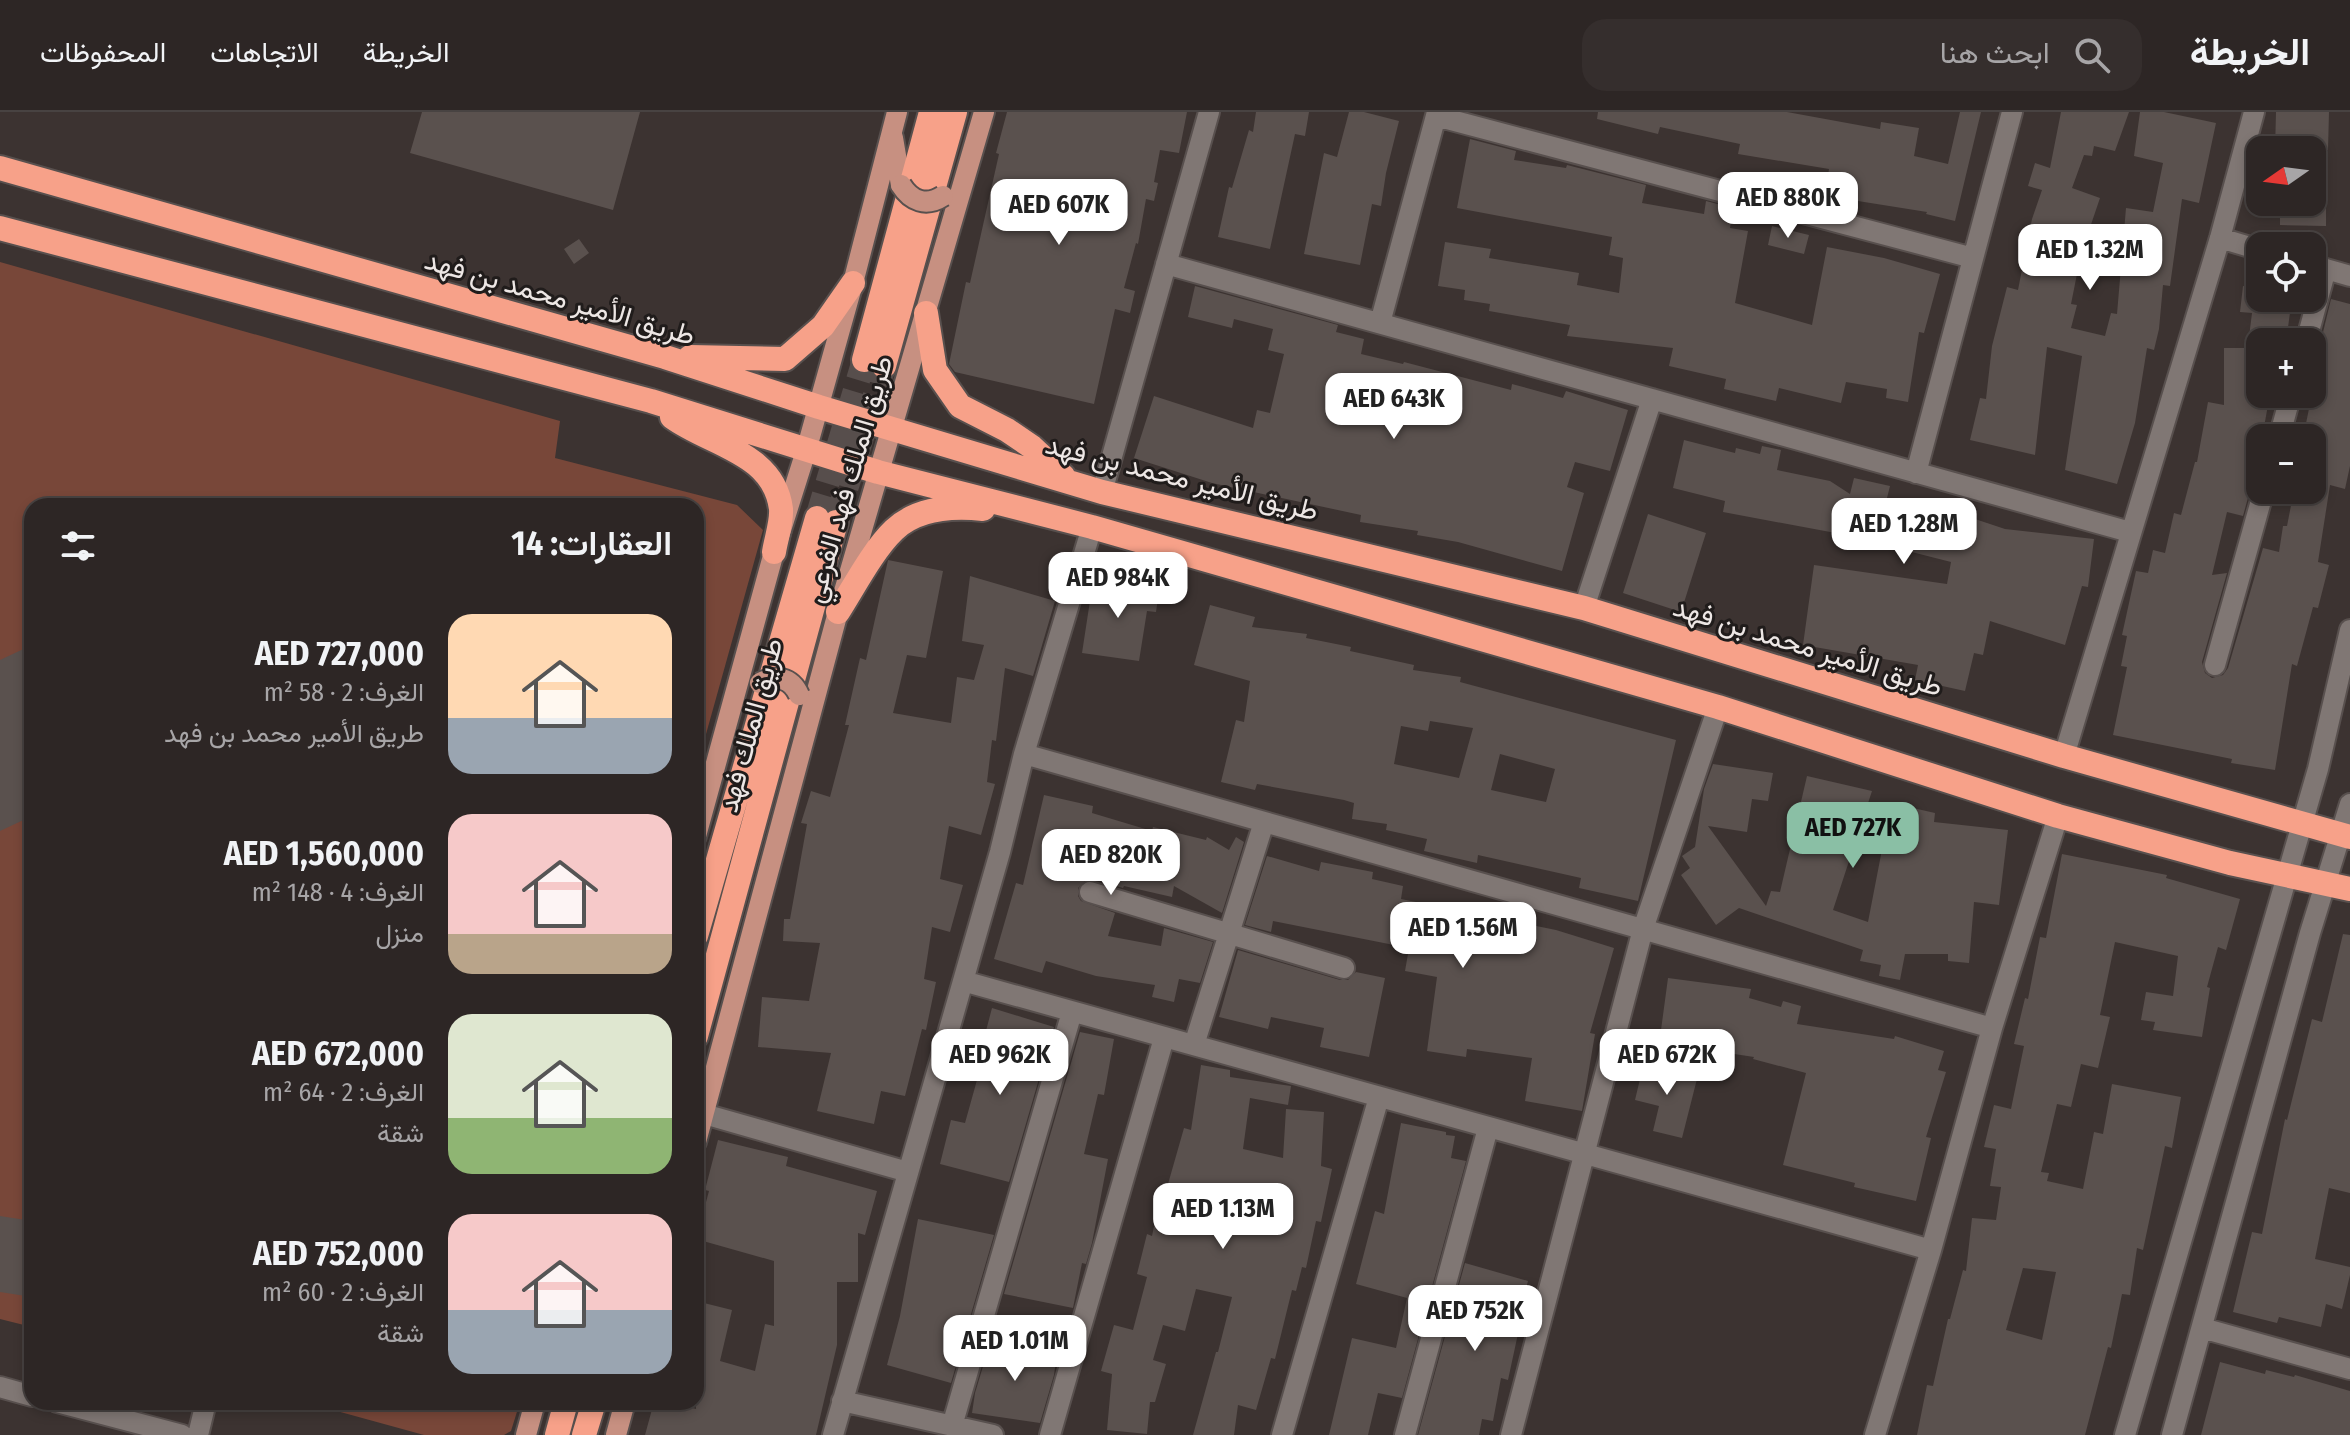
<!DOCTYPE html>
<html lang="ar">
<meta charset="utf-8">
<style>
:root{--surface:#2d2625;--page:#352e2d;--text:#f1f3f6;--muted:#a7a5a7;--line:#484342;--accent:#8abfa5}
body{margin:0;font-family:"Fira Sans Condensed",Vazirmatn,sans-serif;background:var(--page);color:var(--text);direction:rtl;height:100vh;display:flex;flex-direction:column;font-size:30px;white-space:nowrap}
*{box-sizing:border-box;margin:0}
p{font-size:26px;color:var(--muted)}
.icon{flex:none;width:44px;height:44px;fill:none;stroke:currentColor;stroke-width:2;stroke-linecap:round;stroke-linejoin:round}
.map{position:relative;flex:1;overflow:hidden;direction:ltr}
.details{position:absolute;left:24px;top:386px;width:680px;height:912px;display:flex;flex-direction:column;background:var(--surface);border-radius:24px;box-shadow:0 4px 12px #0003,0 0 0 2px var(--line);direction:rtl}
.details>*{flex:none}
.needle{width:52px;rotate:256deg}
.tools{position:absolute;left:2246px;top:24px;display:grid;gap:16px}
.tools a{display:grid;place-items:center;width:80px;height:80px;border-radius:16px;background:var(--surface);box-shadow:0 4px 12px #0003,0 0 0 2px var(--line);font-size:40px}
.price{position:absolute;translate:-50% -68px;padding:0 18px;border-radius:16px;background:#fff;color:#222;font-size:26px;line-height:52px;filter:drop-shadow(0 2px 4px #0008)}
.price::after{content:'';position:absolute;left:50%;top:48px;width:24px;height:18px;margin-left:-12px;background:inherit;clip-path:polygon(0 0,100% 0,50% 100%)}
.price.active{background:var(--accent);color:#111}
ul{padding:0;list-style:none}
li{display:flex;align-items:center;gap:24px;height:200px;padding:0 32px}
li span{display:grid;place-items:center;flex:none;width:224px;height:160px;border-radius:24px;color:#555}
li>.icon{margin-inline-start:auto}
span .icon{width:96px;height:96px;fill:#fffc;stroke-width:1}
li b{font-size:34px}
h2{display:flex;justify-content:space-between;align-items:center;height:96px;padding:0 32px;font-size:34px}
header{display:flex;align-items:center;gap:48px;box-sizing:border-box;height:112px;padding:0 40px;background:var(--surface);border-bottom:2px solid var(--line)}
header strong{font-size:38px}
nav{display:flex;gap:44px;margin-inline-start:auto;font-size:28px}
.search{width:560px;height:72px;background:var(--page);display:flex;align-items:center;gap:20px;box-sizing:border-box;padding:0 28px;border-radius:24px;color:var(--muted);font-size:30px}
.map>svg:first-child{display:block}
.green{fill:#784739}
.building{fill:#5a514e;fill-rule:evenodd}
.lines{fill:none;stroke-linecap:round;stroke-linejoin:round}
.highway-tunnel{stroke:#574e4c;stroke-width:24;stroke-dasharray:24 12;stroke-linecap:butt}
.minor-casing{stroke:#58504e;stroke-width:24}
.major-casing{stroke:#58504e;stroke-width:24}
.highway-casing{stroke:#58504e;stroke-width:28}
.minor{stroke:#807774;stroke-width:20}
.major{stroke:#c79081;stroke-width:20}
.highway{stroke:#f7a189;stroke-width:24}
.major-bridge-casing{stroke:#58504e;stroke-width:24;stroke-linecap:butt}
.major-bridge{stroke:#c79081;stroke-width:20}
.labels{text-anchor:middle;stroke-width:6;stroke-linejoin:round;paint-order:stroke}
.street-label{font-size:28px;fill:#ede7e5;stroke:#201c1b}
</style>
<header>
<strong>الخريطة</strong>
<div class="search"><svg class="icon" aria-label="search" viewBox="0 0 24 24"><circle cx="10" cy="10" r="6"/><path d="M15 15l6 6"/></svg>ابحث هنا</div>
<nav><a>الخريطة</a><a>الاتجاهات</a><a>المحفوظات</a></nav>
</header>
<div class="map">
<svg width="2350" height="1323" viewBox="0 0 2350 1323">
<rect width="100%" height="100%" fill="#3c3331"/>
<!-- green -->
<path class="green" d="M0,150l560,159 -5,37 182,47 26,25 -67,240v-264h-664v821l-32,-8z
M304,1290h216l-9,29 -7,4h-80z"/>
<!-- building -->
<path class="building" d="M422,0h218l-27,98 -203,-57z
M1007,0h180l-8,41 -19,-3 -6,32 4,1 -4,18 -8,-2 -8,45 -2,-1 -12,45 11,3 -5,22 -15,-4 -21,95 -139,-32 -6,-8 17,-82 4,1 29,-129 -3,-1z
M1256,0h53l-4,24 -10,-2 -25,115 -52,-12 11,-50 3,1 17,-58 4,2z
M1349,0h15l35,9 -13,52 -5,33 -9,-2 -12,61 -56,-11 20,-101 13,4z
M1598,0h189l93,17 1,-7 38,6 -5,28 34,8 12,-52h21l-26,109 -29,-7 1,-2 -88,-14 2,-8 -15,-2 3,-19 -91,-15 2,-10 -80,-17 -2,7 -61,-15z
M2061,0h68l-14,39 -21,-5 -2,10 -8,-1 -12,33 28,10 -19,56 -10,50 6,1 -6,23 34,8 6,-23 6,1 9,-106 27,4 10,-49 -29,-7 6,-44h24l52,11 -17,80 -17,-4 -12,87 -7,-1 -4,44 -5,21 -7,-2 -12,75 -18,61 -52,-14 17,-114 -35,-9 -12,108 -65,-15 10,-42 6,1 6,-53 15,-59 11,3 14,-71 10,-29 -14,-4 7,-23 15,5z
M2276,0h53l-1,38h-53z
M1470,27l46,12 -2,9 52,8 1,-3 79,20 -4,18 62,11 2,-13 27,7 -3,20 18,3 -13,72 77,22 15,-78 57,11 56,16 -16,59 -5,-1 -11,70 -22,-4 1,-9 -41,-7 -5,21 -62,-15 -3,13 -52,-12 2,-10 -57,-13 4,-18 -106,-12 3,-11 -81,-14 1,-7 -26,-4 1,-10 -27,-4 7,-44 46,7 -2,9 90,15 -2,12 42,8 4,-35 -14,-3 3,-18 -155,-29z
M2280,90h46v24l-46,-1z
M1772,114l37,9 -5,19 -36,-9z
M579,127l10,14 -15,11 -10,-15z
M1195,174l143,39 -2,7 28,7 -3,15 42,10 1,-2 107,28 1,-6 51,14 3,-7 62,19 -18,61 -35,-9 -8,25 17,6 -22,78 -104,-29 -41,-7 1,-4 -58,-9 1,-7 -149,-32 -78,-25 20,-62 99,32 4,-18 13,3 14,-59 -16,-4 5,-21 -39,-10 -2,9 -44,-11z
M2243,174l17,3v9h32l-6,44 -37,-5 3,-24 -12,-1z
M2331,187l19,5v162l-5,23 -15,-4 -12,77 11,3 -11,43 -5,-1 -16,59 -5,-2 -17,106 -44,-7 1,-4 -119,-24 14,-68 -6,-1 6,-30 -5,-1 14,-64 12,2 5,-23 12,3 9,-40 7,2 14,-53h2l11,-60 16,3v-57h36v46h10l-8,44h-2l-3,27 -14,51 -16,-4 -15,63 15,-2 -25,89 3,11 7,5 11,-3 5,-7 35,-120 16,4 4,-26h4l7,-36h18v-52h-9l9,-44v-16z
M1684,328l51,13 1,-5 24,6 2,-8 19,4 -4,20 53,11 20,13 4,-16 36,8 -3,12 76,19v-2l42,14 89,10 -6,48 -6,-1 -17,59 -75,-24 -7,34 -9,-2 -9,38 -50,-11 3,-15 -115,-20 11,-80 133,19 4,-22 -110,-28 -118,-22 2,-11 -52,-13z
M1648,402l58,19 -25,79 -58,-19z
M888,448l55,11 -17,87 -19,-3 -14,58 58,10 6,-46 17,3 10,-35 -22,-4 8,-65 85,25 -22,75 -28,-8 -9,73 -4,-1 -5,42 8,2 -14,51 -32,-9 -9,53 23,6 -13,47 -18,-5 -8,52 12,3 -10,48 -4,-1 -17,67 -24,-5 -7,33 -57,-13 14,-58 -73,-6 4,-50 47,4 11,-58 -37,-2 1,-22h6l17,-95 -6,-1 10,-32 19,6 19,-72h-4l15,-67 6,2z
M1093,469l66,10 -3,21 -9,-1 -8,50 -57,-8z
M1210,493l45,12 -3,10 55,7 -1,4 45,9 -1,4 64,14 -1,5 48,7 -1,5 216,58 -38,161 -59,-13 2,-10 -103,-23 -1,8 -53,-12 3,-12 -41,-9 1,-6 -35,-5 2,-16 -10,-3 -87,-16 -2,6 -34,-8 15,-62 8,2 6,-41 -56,-16zM1430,609l43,7 -14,50 -65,-14 7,-38 27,5zM1500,642l55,15 -9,33 -55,-12z
M32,533v171l-32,15v-171z
M1713,652l60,9 -5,28 -16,-2 -5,33 -39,-6 58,80 5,-15 9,1 27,-116 65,15 -39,119 35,12 23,-119 44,10 -1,9 74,8 -9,75 -25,-3 -5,61 -21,-2v-7h-43l-5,26 -21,-4 2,-11 -21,-4 3,-11 -124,-42 -23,17 -35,-50 9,-7 -8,-12 13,-9 9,-58z
M1044,683l49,11 -1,7 60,18 1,-4 53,13 1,-3 22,13 7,-13 8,5 -22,71 -48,-27 -2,11 -48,-11 -1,2 -30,-9 -7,1 -8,8v8l3,5 34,12 -7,23 53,10 3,-18 49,14 -13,41 -21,-4 -5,23 -22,-5 3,-12 -59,-9 -50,-15 -4,12 -48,-14 22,-76 7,2z
M2062,742l105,21 -1,3 74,21 -14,51 -8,-3 -11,40 3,1 -8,49 -49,-7 2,-8 -14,-2 5,-28 27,4 5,-40 -63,-14 -15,73 10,2 -12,51 -17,-4 -10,43 -14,-3 -16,68 8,1 -2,8 36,8 11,-57 9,2 9,-50 69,13 -9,51 -7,-2 -22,104 -6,-2 -7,47 -8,-1 -11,54 -3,-1 -23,88h-168l10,-50 6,1 15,-67h2l13,-49 3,1 6,-53 24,2 5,-33 -11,-1 6,-37 -12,-2 10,-42 17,4 13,-63 -10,-2 11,-46 3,1 12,-62 6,1zM2023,1156l33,4 -14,68 -36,-10z
M1267,744l52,15 2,-9 52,10 -1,7 31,7 -2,13 155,31 58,18 -24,85 5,1 -13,77 -57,-10 7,-43 -65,-9 -1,8 -39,-6 10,-74 -32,-6 4,-23 -136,-27 -2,11 -26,-7z
M2343,822l7,1v258l-21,-5 -14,71 35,8v8l-8,34 -16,-5 -5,23 -42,-10 -2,6 -44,-11 19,-80 10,2 23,-115 2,1 25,-101 10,3z
M1238,838l102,30h8l8,-8 29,6 -16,79 -49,-10 4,-19 -53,-11 -3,12 -49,-12z
M1668,866l83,11 -2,9 32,9 2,-6 18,5 -4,18 97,15 1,-3 49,15 -6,19 8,2 -20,65 5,1 -15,63 -62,-14 1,-4 -72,-18 23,-92 -53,-14 1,-2 -46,-7 2,-13 -49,-7z
M992,896l62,19 -45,155 -69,-18 11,-44 14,3 17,-61 -4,-1z
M1080,920l34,7 -10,56 -6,-1 -14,60 24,5 -16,84 -6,21 -4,-1 -9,45 -69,-14z
M1644,950l54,13 -16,63 -29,-7 6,-25 -24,-6z
M1201,953l29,5v7l61,9 -3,19 -38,-7 -7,51 40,9 3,-49 38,3 -3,54 11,3 -11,53 -5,-1 -10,47 -4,-1 -6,24 -4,-1 -17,69 -4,-1 -15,52 -18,-5 -4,30h-41l23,-83h2l14,-55 -36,-8 -11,42 -22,-6 -10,35 13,4 -11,38h-5l-3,32 -40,-4 5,-56 -11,-3 13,-46 19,5 14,-53 -10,-3 10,-40 5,2 11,-53 5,1 16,-56 7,2z
M1401,1011l45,9v3l9,1 -4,22 15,3 -64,237 -24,-5 -10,42h-39l23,-97 44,10 11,-50 -51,-14 19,-73 9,3z
M718,1028l70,17 -2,9 91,25 -12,44 -7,-2v49h-21v63l-21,90h-171l9,-33h17l25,7v-108l36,9 -12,51 35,10 10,-47 9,2v-65l-78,-22 13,-48 -4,-1z
M0,1104l32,5v76l-32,-5z
M918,1107l76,16 -43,148 -64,-18 13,-49z
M1465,1151l63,18 -13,47 4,1 -11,51 -7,-2 -8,43 -11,-2 -3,16h-61z
M990,1231l67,10 -3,22 -14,48 -68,-10 3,-20z
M2220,1250l45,12 1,-4 28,7 1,-2 55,16v44h-149z"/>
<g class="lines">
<!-- highway-tunnel -->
<path class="highway-tunnel" d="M817,406l47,-158
M836,410l48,-156"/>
<!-- minor casing -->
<g class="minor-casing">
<path id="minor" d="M1436,4l537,142
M2220,126l40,12
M1166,152l964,268
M2312,153l38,11
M1380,211l57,-211
M2306,230l20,-73
M2279,326l12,-44
M1916,361l96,-361
M1102,380l107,-380
M1584,496l68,-209
M2215,553l49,-175
M1024,642l968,274
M2064,644l156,-518 34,-126
M1090,780l254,76
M963,869l968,269
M1194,933l70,-223
M704,1002l204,58
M2202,1216l148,41
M0,1275l32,9
M842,1289l151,34
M57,1290l125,33
M952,1314l120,-414
M198,1323l8,-33
M833,1323l167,-583 24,-98 68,-227
M1050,1323l114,-397
M1282,1323l97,-338
M1405,1323l83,-307
M1511,1323l132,-506 75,-222
M1875,1323l56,-185 61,-222 66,-212
M2125,1323l193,-666 32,-139
M2172,1323l138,-502 40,-129"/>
</g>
<!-- major casing -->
<g class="major-casing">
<path id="major" d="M893,26l8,47
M696,724l78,-284 32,-101 47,-168 44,-171
M696,1030l142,-530 146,-500
M526,1323l9,-33
M616,1323l9,-33"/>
</g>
<!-- highway casing -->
<g class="highway-casing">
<path id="highway" d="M0,56l665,189 154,50 283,85 482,116 480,148 286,81
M0,116l651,173 227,71 214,55 626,180 340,109 172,47 120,26
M926,201l9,57 25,36 47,24 25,17 31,29
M690,245l95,2 38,-33 30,-43
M864,248l67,-248
M884,254l71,-254
M672,305c38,28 102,35 109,92 1,13 -5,30 -7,43
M838,500c16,-25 35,-62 56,-82 23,-22 60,-24 89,-21
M696,824l121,-418
M696,924l140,-514
M557,1323l9,-33
M584,1323l10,-33"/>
</g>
<!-- minor -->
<use href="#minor" class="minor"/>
<!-- major -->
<use href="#major" class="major"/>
<!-- highway -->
<use href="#highway" class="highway"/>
<!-- major-bridge casing -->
<g class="major-bridge-casing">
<path id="major-bridge" d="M901,73c10,16 25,22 42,11
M760,571c16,-8 31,-6 39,12"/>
</g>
<!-- major-bridge -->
<use href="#major-bridge" class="major-bridge"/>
</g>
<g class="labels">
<!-- street labels -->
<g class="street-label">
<text transform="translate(560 185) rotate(16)" y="10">طريق الأمير محمد بن فهد</text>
<text transform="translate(1182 365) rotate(14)" y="10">طريق الأمير محمد بن فهد</text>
<text transform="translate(848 367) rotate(-74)" y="10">طريق الملك فهد الفرعي</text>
<text transform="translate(1808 534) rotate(17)" y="10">طريق الأمير محمد بن فهد</text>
<text transform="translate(750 613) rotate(-75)" y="10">طريق الملك فهد</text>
</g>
</g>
</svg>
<div class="tools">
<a><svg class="needle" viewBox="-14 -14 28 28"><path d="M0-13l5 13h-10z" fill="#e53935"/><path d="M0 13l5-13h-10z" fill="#a7a5a7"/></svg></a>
<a><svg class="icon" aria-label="locate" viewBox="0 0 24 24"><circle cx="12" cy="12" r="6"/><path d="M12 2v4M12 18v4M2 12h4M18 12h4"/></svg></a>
<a>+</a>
<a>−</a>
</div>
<b class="price" style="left:1788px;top:128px">AED 880K</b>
<b class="price" style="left:1059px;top:135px">AED 607K</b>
<b class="price" style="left:2090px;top:180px">AED 1.32M</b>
<b class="price" style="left:1394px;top:329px">AED 643K</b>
<b class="price" style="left:1904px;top:454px">AED 1.28M</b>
<b class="price" style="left:1118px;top:508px">AED 984K</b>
<b class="price active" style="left:1853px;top:758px">AED 727K</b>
<b class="price" style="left:1111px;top:785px">AED 820K</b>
<b class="price" style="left:1463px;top:858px">AED 1.56M</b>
<b class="price" style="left:1000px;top:985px">AED 962K</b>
<b class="price" style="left:1667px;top:985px">AED 672K</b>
<b class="price" style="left:1223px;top:1139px">AED 1.13M</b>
<b class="price" style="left:1475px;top:1241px">AED 752K</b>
<b class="price" style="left:1015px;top:1271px">AED 1.01M</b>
<section class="details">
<h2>العقارات: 14<svg class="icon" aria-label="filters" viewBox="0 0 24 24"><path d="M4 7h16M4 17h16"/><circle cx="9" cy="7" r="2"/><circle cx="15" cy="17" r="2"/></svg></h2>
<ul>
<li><span style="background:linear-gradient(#ffd9b3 65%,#9aa5b1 0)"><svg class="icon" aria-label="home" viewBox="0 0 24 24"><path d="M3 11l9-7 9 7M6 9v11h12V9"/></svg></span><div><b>AED 727,000</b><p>الغرف: 2 · 58 m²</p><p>طريق الأمير محمد بن فهد</p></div></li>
<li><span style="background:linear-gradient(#f6c9c9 75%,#b9a48a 0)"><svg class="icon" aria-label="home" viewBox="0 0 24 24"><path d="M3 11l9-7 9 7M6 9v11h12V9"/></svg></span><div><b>AED 1,560,000</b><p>الغرف: 4 · 148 m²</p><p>منزل</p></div></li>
<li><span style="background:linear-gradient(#dfe7d0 65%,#8fb573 0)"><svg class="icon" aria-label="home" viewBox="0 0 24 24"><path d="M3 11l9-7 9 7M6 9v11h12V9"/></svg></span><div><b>AED 672,000</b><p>الغرف: 2 · 64 m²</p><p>شقة</p></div></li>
<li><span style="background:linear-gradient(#f6c9c9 60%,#9aa5b1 0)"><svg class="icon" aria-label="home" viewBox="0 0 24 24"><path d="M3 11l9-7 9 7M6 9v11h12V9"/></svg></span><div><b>AED 752,000</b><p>الغرف: 2 · 60 m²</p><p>شقة</p></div></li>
</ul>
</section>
</div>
